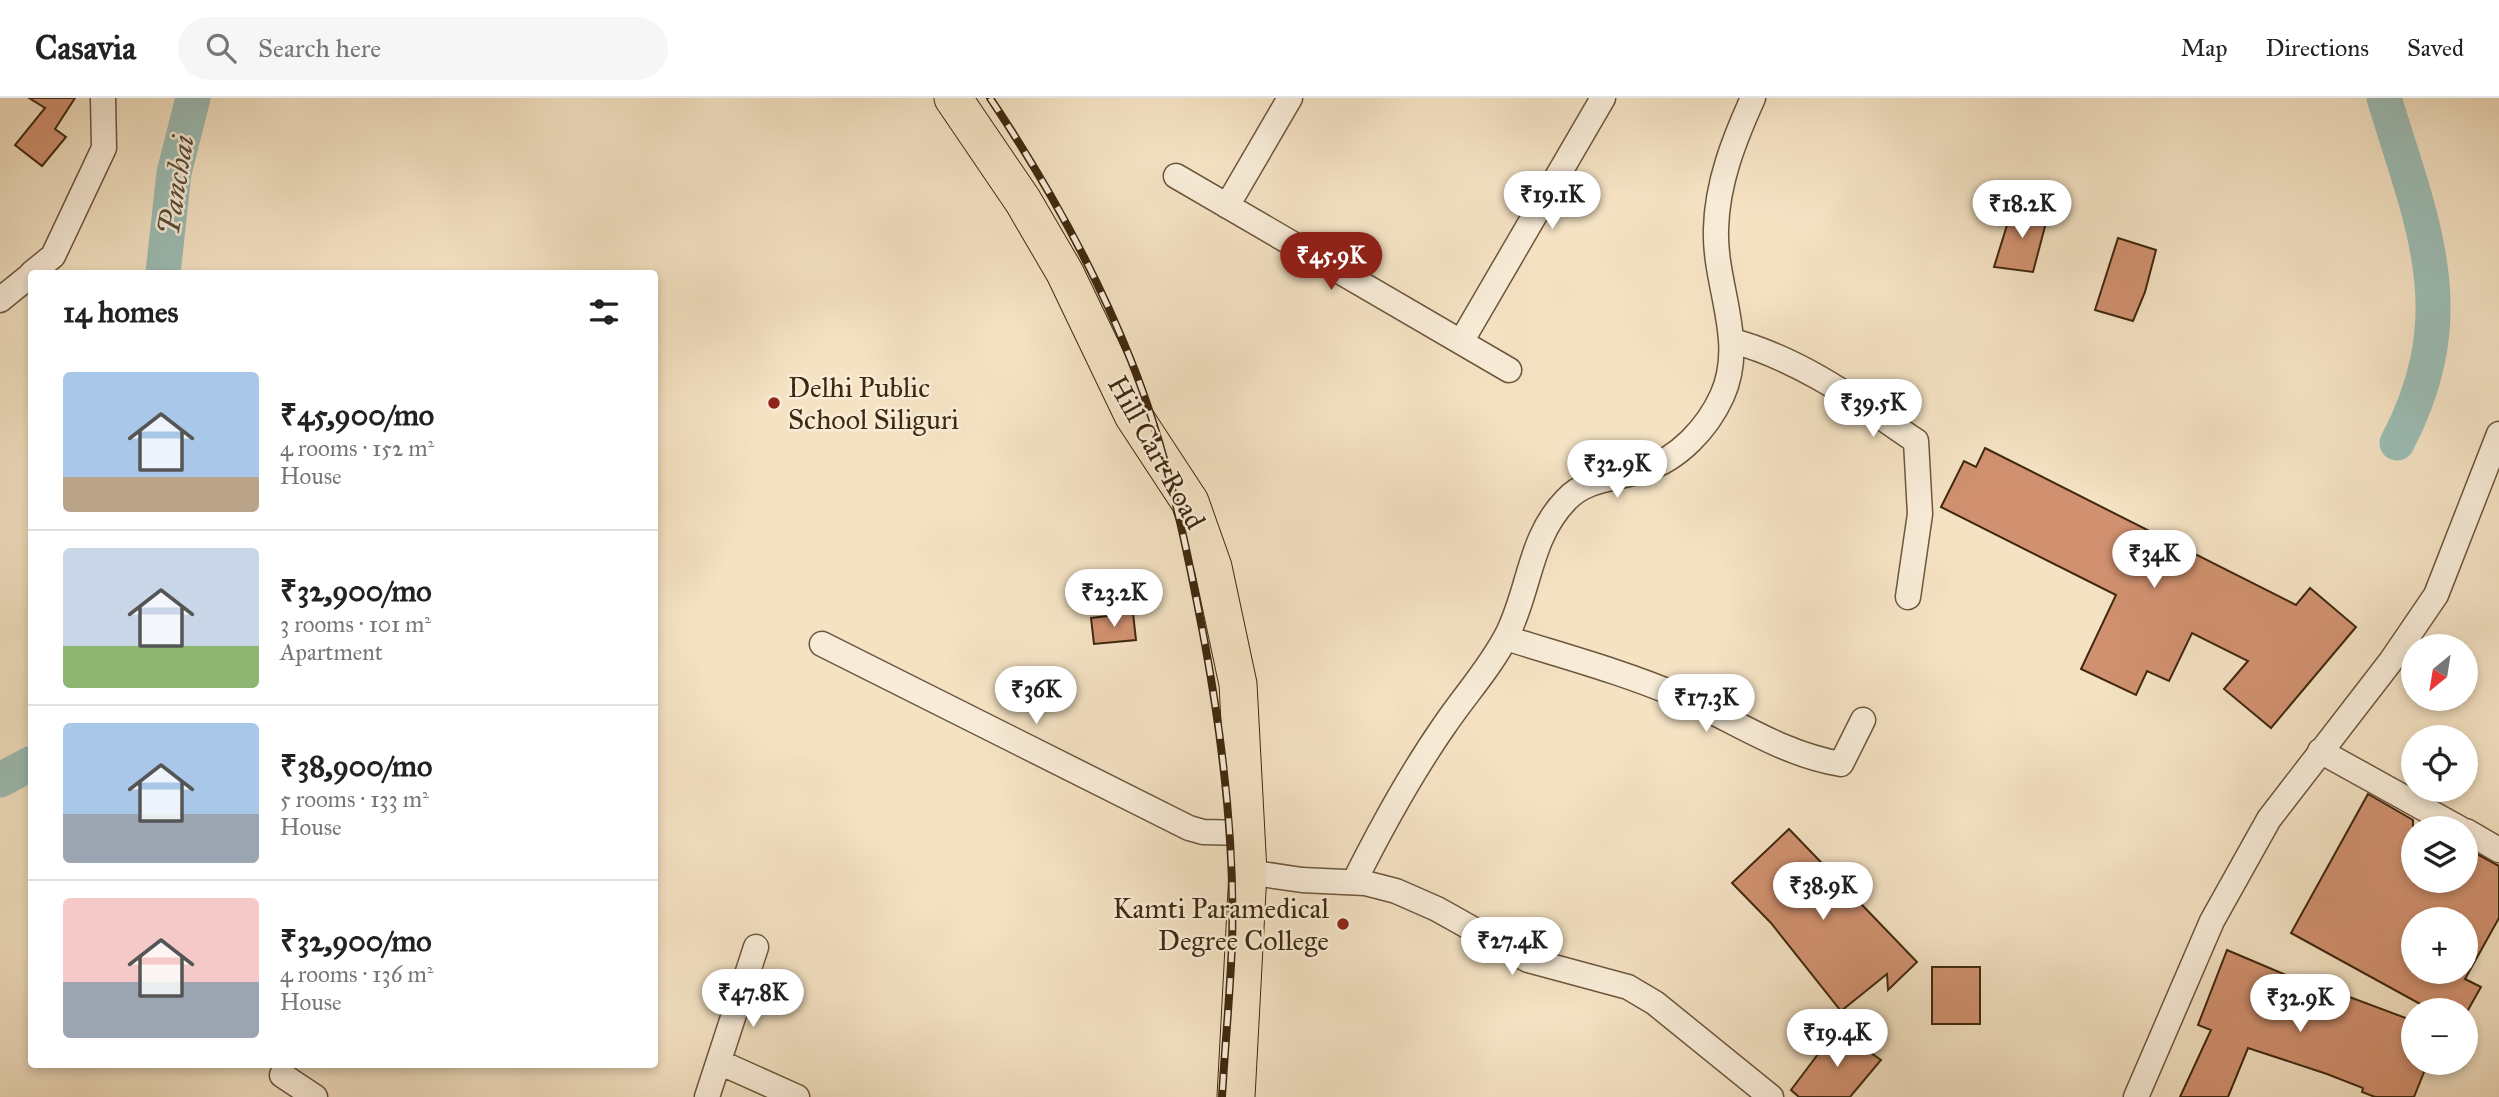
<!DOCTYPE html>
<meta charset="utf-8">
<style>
:root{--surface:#fff;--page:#f6f6f6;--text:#222;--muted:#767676;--line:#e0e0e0;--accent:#8f2418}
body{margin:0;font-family:"IM FELL Great Primer",serif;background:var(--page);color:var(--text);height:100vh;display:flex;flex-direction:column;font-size:26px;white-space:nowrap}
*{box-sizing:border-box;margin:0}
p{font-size:23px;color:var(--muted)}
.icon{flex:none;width:38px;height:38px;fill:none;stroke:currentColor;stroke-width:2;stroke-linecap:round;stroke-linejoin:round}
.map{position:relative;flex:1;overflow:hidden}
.drawer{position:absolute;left:28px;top:172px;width:630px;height:798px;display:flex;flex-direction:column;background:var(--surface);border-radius:7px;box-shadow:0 4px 10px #0003}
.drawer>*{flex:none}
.needle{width:46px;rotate:210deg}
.controls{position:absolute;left:2401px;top:536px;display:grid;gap:14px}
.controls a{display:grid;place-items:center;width:77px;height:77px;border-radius:50%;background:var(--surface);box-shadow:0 4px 10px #0003;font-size:35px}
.price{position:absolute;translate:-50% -60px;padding:0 16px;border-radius:24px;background:#fff;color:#222;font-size:23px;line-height:46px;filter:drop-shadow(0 2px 4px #0008)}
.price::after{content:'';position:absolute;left:50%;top:42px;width:21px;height:16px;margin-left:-10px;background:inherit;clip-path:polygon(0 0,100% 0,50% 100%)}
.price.on{background:var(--accent);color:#fff}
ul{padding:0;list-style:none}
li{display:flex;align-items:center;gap:21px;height:175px;padding:0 35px}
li+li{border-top:2px solid var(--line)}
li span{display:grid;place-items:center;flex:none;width:196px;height:140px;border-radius:7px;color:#555}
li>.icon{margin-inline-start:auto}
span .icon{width:84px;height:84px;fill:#fffc;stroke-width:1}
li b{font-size:30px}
h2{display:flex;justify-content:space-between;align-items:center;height:84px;padding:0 35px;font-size:30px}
header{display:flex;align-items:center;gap:42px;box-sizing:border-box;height:98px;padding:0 35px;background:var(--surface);border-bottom:2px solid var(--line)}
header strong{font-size:33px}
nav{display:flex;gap:38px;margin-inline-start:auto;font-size:24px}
.search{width:490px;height:63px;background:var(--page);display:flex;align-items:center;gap:18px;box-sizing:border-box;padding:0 24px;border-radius:38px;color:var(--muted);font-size:26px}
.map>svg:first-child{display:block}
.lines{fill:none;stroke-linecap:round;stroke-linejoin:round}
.river{stroke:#9cbdb5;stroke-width:35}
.building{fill:#d19170;stroke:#3f280e;stroke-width:2;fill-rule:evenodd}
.minor-casing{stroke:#6c563b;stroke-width:27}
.highway-casing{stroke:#3f280e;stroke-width:39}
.minor{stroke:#f8ecd8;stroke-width:24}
.highway{stroke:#f4e2c3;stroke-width:37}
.rail-casing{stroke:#3f280e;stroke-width:8}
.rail{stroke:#f8ecd8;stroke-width:5;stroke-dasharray:16;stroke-linecap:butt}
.poi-dot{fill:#8f2418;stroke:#f8ecd8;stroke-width:2.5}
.labels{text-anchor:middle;stroke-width:5;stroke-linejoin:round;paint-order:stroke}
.poi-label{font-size:28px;fill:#3f280e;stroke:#f8ecd8;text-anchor:start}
.street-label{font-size:28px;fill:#3f280e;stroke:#f8ecd8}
.water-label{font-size:30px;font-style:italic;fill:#564d38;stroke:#f8ecd8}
</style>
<header>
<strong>Casavia</strong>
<div class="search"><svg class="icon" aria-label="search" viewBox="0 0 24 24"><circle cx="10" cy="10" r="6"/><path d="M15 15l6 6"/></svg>Search here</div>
<nav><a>Map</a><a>Directions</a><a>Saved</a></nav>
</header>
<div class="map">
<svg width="2499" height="999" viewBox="0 0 2499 999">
<rect width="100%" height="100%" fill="#f4e2c3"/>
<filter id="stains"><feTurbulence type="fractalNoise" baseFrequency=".00286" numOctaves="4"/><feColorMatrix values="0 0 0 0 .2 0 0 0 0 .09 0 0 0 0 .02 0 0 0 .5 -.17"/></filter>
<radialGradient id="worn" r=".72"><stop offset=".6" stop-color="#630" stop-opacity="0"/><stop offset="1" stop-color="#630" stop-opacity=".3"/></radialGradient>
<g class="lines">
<!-- river -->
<path class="river" d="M2384,0c39,128 81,216 13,345
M163,175l11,-100 19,-75
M0,682l32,-17"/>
</g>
<!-- building -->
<path class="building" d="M29,0h46l-20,31 11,8 -24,29 -27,-21 30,-37z
M2013,108l35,9 -15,57 -39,-5z
M2118,140l38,12 -11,42 -12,29 -38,-11z
M1985,350l311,157 14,-17 46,39 -85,101 -47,-39 24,-28 -56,-28 -23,48 -22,-10 -11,24 -55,-26 35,-74 -175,-88 23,-46 12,6z
M1133,515l3,27 -42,4 -3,-26z
M2368,696l45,26v60h53v-32l33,18v52l-34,61 16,8 -13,23h-37l-140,-77zM2413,821h53v52h-53z
M1789,731l128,133 -29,28 -1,-16 -46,37 -70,-88 -39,-40z
M2227,852l111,47 1,-4 72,27 2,42h15l-14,35h-39l-13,-5 1,-4 -36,-14 -79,-26 -20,49h-48l31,-67 -13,-5z
M1932,869h48v57h-48z
M1837,931l44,31 -31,37h-51l-8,-7z"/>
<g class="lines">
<!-- minor casing -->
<g class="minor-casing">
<path id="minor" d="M1176,78l333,194
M1227,108l63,-108
M32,175l21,-17 51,-108 -1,-50
M0,202l32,-26
M1733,243c69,19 124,60 183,100l4,73 -12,83
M1461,244l142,-244
M1506,540c57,18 117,34 173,58 54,23 102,58 162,68l22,-44
M822,546l367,184 14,4 43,1
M2320,653l139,77
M2466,733l33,19
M1248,774l54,8 63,3 31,8 41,18 91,51 100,27 27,16 116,94
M1354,784c27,-54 56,-107 90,-156 21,-31 46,-58 63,-91 23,-45 22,-97 59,-135 20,-22 51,-21 78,-30 34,-11 63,-41 78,-74 25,-55 -8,-110 -6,-167 1,-46 18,-89 37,-131
M719,964l78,35
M282,977l33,22
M707,999l49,-150
M2136,999l76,-176 57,-102 122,-158 45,-66 63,-161"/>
</g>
<!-- highway casing -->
<g class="highway-casing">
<path id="highway" d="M953,0l70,103 42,72 68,142 57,87 23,65 25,117 10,188 -12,225"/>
</g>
<!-- minor -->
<use href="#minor" class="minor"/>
<!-- highway -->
<use href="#highway" class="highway"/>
<!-- rail casing -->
<g class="rail-casing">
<path id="rail" d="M990,0c55,82 103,168 140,260 37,91 57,190 75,286 18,99 30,200 27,300 -2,51 -7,102 -10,153"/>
</g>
<!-- rail -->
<use href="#rail" class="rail"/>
</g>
<!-- markers -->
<g class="poi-dot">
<circle cx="774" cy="305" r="7"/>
<circle cx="1343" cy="826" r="7"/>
</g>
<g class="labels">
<!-- poi labels -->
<g class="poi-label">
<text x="788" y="299">Delhi Public<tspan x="788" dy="32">School Siliguri</tspan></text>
<text x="1329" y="820" text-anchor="end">Kamti Paramedical<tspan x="1329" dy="32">Degree College</tspan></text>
</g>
<!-- street labels -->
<g class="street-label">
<text transform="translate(1157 354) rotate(61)" y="10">Hill Cart Road</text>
</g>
<!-- water labels -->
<g class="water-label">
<text transform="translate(176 87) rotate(-81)" y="10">Panchai</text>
</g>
</g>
<rect width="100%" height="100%" filter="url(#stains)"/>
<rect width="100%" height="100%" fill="url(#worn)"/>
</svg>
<div class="controls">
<a><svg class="needle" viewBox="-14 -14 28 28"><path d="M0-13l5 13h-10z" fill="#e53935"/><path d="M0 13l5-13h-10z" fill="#767676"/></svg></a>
<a><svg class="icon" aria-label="locate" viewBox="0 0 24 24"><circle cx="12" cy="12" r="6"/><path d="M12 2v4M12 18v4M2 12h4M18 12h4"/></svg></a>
<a><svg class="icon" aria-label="layers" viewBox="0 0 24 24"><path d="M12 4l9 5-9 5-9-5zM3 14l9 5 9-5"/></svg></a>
<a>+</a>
<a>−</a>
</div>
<b class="price" style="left:1552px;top:133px">₹19.1K</b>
<b class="price" style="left:2022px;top:142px">₹18.2K</b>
<b class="price on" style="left:1331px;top:194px">₹45.9K</b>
<b class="price" style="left:1873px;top:341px">₹39.5K</b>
<b class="price" style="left:1617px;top:402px">₹32.9K</b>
<b class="price" style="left:2154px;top:492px">₹34K</b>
<b class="price" style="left:1114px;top:531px">₹23.2K</b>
<b class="price" style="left:1036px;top:628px">₹36K</b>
<b class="price" style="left:1706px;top:636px">₹17.3K</b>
<b class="price" style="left:1823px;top:824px">₹38.9K</b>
<b class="price" style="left:1512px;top:879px">₹27.4K</b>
<b class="price" style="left:753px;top:931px">₹47.8K</b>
<b class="price" style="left:2300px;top:936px">₹32.9K</b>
<b class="price" style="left:1837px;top:971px">₹19.4K</b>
<section class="drawer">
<h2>14 homes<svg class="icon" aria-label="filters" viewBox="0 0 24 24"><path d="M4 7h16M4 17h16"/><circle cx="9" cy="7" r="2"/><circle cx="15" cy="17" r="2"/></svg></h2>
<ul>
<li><span style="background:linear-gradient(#a9c7e8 75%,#b9a48a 0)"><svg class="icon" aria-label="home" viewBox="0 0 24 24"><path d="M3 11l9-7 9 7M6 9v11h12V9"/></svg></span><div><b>₹45,900/mo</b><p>4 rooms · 152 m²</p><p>House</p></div></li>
<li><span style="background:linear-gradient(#c9d6e8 70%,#8fb573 0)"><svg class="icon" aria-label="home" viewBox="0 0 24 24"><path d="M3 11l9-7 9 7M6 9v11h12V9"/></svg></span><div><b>₹32,900/mo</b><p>3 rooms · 101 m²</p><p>Apartment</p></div></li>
<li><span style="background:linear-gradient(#a9c7e8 65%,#9aa5b1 0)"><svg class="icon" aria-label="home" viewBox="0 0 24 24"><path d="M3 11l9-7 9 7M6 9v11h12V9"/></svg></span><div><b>₹38,900/mo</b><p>5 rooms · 133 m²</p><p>House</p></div></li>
<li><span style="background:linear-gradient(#f6c9c9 60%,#9aa5b1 0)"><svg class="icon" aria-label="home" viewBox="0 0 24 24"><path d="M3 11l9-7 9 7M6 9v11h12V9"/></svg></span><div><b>₹32,900/mo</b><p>4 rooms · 136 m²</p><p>House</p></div></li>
</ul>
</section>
</div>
